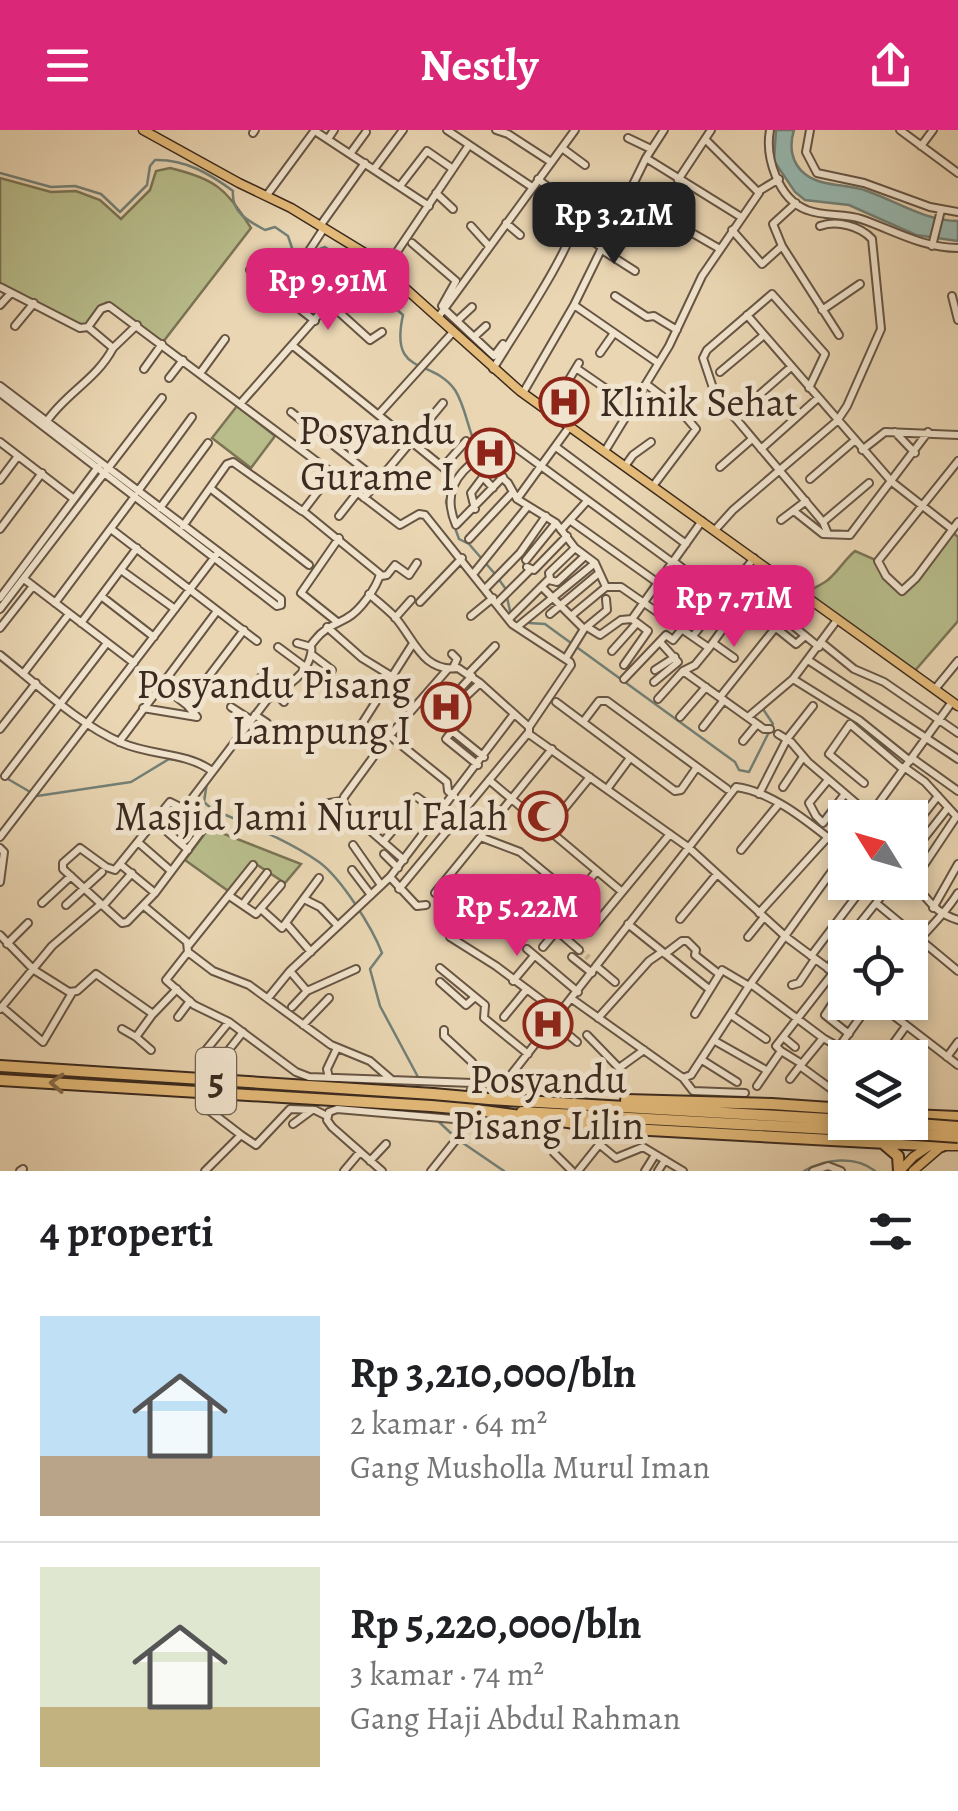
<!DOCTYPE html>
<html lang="id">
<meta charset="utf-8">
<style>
:root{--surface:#fff;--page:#f2f2f2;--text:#202124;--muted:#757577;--line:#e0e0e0;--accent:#db2777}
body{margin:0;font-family:Alegreya,serif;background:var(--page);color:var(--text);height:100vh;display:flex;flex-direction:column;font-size:38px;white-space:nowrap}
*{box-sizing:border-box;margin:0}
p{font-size:32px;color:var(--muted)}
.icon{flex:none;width:55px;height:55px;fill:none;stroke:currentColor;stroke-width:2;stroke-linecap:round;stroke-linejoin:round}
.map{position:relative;height:1041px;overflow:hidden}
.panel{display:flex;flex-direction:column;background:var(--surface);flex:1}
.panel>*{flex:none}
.needle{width:65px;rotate:307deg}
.tools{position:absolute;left:828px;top:670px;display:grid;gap:20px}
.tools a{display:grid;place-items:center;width:100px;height:100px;border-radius:0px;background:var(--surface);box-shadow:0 5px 15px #0003;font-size:50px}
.price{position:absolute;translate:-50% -85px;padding:0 22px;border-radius:20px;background:var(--accent);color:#fff;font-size:32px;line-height:65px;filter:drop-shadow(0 2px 5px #0008)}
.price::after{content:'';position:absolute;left:50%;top:60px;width:30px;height:22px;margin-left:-15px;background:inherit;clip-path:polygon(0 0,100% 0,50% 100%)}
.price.current{background:#222;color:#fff}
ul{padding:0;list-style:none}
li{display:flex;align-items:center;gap:30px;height:250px;padding:0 40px}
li+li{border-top:2px solid var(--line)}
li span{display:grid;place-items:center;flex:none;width:280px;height:200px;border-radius:0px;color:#555}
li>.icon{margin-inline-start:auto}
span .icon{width:120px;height:120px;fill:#fffc;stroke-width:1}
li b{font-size:42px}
h2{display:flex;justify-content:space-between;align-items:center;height:120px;padding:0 40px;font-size:42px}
header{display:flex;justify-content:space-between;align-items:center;height:130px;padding:0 40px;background:var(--accent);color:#fff;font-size:45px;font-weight:700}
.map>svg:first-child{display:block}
.green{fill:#b8bd8b;stroke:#7a7455;stroke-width:2.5}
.water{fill:#98b9b1;stroke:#738077;stroke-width:2.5}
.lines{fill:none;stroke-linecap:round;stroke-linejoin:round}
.stream{stroke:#738077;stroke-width:2.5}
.minor-tunnel{stroke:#c7b495;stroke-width:6;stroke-dasharray:6 3;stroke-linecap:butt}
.minor-casing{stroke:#675544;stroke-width:10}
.major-casing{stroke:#3b2a1f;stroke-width:11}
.highway-casing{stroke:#3b2a1f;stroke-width:14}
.minor{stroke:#f1e4ce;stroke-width:6}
.major{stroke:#e5bb7a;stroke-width:8}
.highway{stroke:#e5bb7a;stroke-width:10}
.highway-bridge-casing{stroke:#3b2a1f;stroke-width:14;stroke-linecap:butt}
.highway-bridge{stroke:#e5bb7a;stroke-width:10}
.oneway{stroke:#886b48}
.labels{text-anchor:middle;stroke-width:10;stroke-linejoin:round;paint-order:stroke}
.shield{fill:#f1e4ce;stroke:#726254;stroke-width:2.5}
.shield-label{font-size:38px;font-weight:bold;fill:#3b2a1f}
.poi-label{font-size:40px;fill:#3b2a1f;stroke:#f1e4ce;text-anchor:end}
</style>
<header><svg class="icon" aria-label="menu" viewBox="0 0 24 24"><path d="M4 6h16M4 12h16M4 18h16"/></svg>Nestly<svg class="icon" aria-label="share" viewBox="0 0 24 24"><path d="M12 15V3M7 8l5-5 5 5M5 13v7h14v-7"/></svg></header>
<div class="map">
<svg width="958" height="1041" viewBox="0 0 958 1041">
<rect width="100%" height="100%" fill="#ead6b3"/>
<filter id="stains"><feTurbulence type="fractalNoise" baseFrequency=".002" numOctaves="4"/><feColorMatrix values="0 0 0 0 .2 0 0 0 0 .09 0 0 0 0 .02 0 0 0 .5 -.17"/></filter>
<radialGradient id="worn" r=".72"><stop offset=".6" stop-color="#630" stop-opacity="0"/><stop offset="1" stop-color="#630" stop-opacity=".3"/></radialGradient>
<!-- green -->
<path class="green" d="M170,38c46,11 55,20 81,60l-88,114 -57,-39 -17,22h-8l-81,-41v-106l51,14 25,-1 24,9 21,19 29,-29 6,-19z
M237,276l38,30 -24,32 -39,-30z
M951,401l7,6v84l-46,53 -108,-78c7,-8 12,-8 21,-14 10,-6 19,-22 30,-31l23,10 24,30z
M209,698l92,36 -16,19 -32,-21 -22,31 -46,-33z"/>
<!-- water -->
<path class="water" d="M776,0h18c-5,16 -3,33 11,44 18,14 41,9 62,17 29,10 58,30 91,30v20l-42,-6 -67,-30 -44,-5 -10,-8 -21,-31z"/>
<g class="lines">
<!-- stream -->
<path class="stream" d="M0,43l51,14 24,-1 26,8 19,18 27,-27 3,-19 5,-6c30,-1 55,14 78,31 -2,21 15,30 32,39l10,-3 13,9 7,21 15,7 7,-14 8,-3 7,5c12,-2 21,-3 32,6l15,41 8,2 16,14c-14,63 29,42 52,75 11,17 13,42 23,60l-4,8
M448,378l-2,-6 4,-15
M454,395l5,14 10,5 26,30 10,14 5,23
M529,493l16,1 15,11 175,127 4,8 10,2 24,-48 -10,-15
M8,649l29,17 94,-14 38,-23 14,2
M207,652l-3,20 8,7c36,16 74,30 107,53 22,16 53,65 63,91l-12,16 10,37 38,71
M436,981l3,11 15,14
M460,1011l44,30
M804,1041c21,-12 51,-16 71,0"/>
<!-- minor-tunnel -->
<path class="minor-tunnel" d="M579,820l10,8"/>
<!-- minor casing -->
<g class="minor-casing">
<path id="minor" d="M447,0l85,57
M496,0l12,4 43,28
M770,0c-5,27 8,69 37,80 17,7 37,3 54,9 32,11 62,29 97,29
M810,0l-4,22 11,21 47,10 66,24 28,5
M900,0l58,43
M315,1l114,75
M253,3l2,-3
M628,8l23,11
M328,9l6,-9
M921,16l12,-16
M562,18l23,17
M350,24l16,-22
M646,28l95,59
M374,39l29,-39
M678,50l33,-50
M400,56l27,-35 26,18
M759,61l20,-12
M436,63l17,16
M267,65l48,-65
M506,93l14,12
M320,96l45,-63
M471,96l18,20
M574,99l29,19
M732,100l30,34 20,-18 57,89
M694,104l26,15
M412,113l44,38 -14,25 2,3 50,47 9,-12
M782,116l-9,-22 23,-21
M932,116l9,-36
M602,120l33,21
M307,124l17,-26
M386,138l83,-123
M250,140l65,51
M0,157l80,41 8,-1 13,-18 8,-3 223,167 -29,38 77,63c-3,13 -20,37 -33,44 -12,7 -22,9 -32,22 -8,10 -2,2 -4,14 -4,19 -22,33 -38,38l-89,117 20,14 -1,6 -48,64 -28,29 -5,1 -59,-54v-6l17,-15 26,19 9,3 55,-68 14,7
M615,166l32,21 7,-1 23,14
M952,166l6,24
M329,173l41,37 12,-8
M0,175l11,-12
M574,175l84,58
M822,180l38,-26
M747,185l145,167 60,47
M439,186l136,-186
M457,191l15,-14
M15,196l19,-23
M474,207l12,-11
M292,215l153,124
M113,218l24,-23
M600,223l14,-20
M576,238l29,20
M144,239l18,-25
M493,239c14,-24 86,-130 81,-150 -4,-17 -23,-29 -36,-40
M201,242l24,-33
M720,242l44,-37
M169,248l14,-18
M646,254l33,25 17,20 -43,57
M0,256l281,213v6l-4,1 -277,-213
M809,258l16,-34 -53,-60 -65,56 -4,8 12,36 108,128 5,12
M523,263l51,-88 72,-147 18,-28
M240,274l96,-109
M550,281l29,-48
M291,282l88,69
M379,284l75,-83
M734,287l57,-50
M47,291c19,-28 50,-42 66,-73l-25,-21
M895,302l20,21
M0,312l74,57
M511,314l162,119
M556,317l130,97
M761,319l57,-51
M862,320l23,-18 73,3
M605,321l64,-105 33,-70 57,-83 -54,-54
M958,331l-80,100 8,15 16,15 14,-13 42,-56
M625,336l8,-11 18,-13
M443,337l23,-26
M720,337l32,-28
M332,343l68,52 19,-11 6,1 87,109 58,38 1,3 -42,62
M503,347l-47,48c-13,-30 -2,-50 24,-68l28,26 9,16 39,24 19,25 20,15 11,24h15l88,61 -14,17 -12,6 81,58h6
M810,349l44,-38
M0,350l18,-24
M210,358l99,77
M138,361l54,-74
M364,368l79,-95
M517,369l53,-73
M160,378l48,-65
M475,379l-4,-16 12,-16 10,11
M794,381l29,23 27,1 78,-103
M339,386l18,-23
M781,390l25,-19
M571,391l87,62
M823,392l46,-39
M183,396l44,-62 6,-2 69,49
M0,399l42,-56
M111,399l146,112
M561,400l26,-29
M715,400l18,-20 104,-89 10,-15 34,-77 -9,-90c-12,-13 -35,-19 -52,-13
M469,409l43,-46
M526,430l30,-37
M673,431l48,37
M527,437l7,3 33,-34
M121,440l54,39
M474,443l54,-67
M381,446l6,-1 8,-10 14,10 8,-12
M24,449l110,84
M549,450l8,2 28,-26
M676,455l17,12 9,-14
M486,458l34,-35 26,-37
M543,458l28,28
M729,460l67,54 9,-8
M369,464c8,7 17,14 25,22 20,22 28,57 64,52l22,15 49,44v7l159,113 98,90 59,44
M101,466l53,41
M0,468l98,-131
M420,472l42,-44
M55,473l80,-107
M497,473l33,-33
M0,479l162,-211
M550,484l49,-41
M471,486l22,-18
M395,488l16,-18
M509,489l41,-41 -1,-5 26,-25
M786,490l33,27
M336,491l-35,-28 38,-55
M81,493l56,-75
M327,497l35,31 31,19
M517,497l78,-64
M587,497l13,8 21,-15 11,-1 70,-98
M0,498l33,-42
M584,499l-13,-13 35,-29
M693,506l61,-78
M297,513l14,4
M713,513l21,15
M822,513l32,26 30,13 74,51
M278,517l27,20
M709,518l16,-22
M612,521l25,-28
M311,524l21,16
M452,524l5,5 -4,9
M0,525c38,30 78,69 122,88 30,13 64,9 90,28
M566,528l18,-29 23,-19 -1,-11
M808,530l150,99
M624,535l24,-34 -16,-12
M303,539l15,11
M655,540l20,-13
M23,544l46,-60
M468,544l27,-28
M261,547l23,25
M624,549l42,-44 7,5 9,-11
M793,549l66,41 51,41
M654,552l24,-20 -18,-20
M460,559l12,-13
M935,559l23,-28
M425,567l31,29 -10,13 32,26
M720,567l56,-70
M658,569l25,-28
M556,572l119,89 6,-1 16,-23
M187,575l57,-75
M231,577l20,13
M143,578l54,9 -10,-12 -26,-20
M255,585l12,8
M445,586l35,-33
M680,587l26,-30
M748,587l45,-38 44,-59
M583,592l16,-21h8l120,88
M703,597l21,-27
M0,599l36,-46
M452,601l32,26
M778,604l13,8 17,20 62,53
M390,606l57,46 1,9 6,5
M351,611l61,-96
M743,611l14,-17
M119,612l98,-131
M912,628l46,33
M904,637l21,15 32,35
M5,646l102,-133
M489,650l132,111
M828,650l-19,23 7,13 7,7 21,-28
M864,653l-35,-29 21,-30 53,45
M783,657l20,-30
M607,659l23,-31
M759,664l28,-55 26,-33
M417,667l23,17
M323,674l19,-3
M354,686l-11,-14 1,-5 41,-56 62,-71
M868,688l84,-116
M358,690l46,40
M156,692l32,28
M546,701l44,-54
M910,702l28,-36
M0,707l217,-283
M483,708l37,14 51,42 8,-2 17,-20
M383,712l15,-18
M139,713l32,28
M353,715l28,40
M0,718l4,4 -4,30
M910,719l4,2 33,-42
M741,720l37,-45
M384,724l14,14
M121,735l34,28
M352,740l19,25
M390,747l27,29 9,-1
M911,752c19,17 20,29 47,38
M912,753l44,-66
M399,759l129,-156
M435,763l117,-144
M231,767l25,17 25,-29
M304,769l16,8 18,19
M42,773l29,-27
M876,773l12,-16
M243,774l24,-31
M66,775l36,-33
M103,776l29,-33
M144,776l43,36 1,10 -22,28 28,25 35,17 67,50 13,5 191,7 7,-4 229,-293c39,5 78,40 109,64
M933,778l25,-44
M261,779l21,19 37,-50
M759,783l69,-76
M539,785l40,35
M680,789l37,-45
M286,793l25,29
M628,794l81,65
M589,802l81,-98
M0,805l34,35 35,22 8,-1 19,-17 57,40 24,-25
M450,807l46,29 64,48
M748,807l16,-20
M848,808l28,-35 82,68
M868,808l7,-9
M7,814l21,-21
M189,815l64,-80
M543,817l24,-29
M527,819l51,43
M910,821c17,-22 33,-34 48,-58
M188,822l25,19 36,14 82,60 39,16 22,19
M665,824l17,-13h5l9,9 -1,5 24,19
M811,826l47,-62 -9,-12
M572,827l20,16
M596,836l19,16
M440,838l45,37 -1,13 44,36
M828,839l17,-27
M290,841l17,20 49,-22
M513,851l21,-25
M440,852l26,23 9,-8
M751,854l72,54
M792,855l7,-2 16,-24
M268,868l22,-27 100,-94 124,-163
M572,869l111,79 10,13 52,2
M834,871l-9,14 24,19
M876,872l82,63
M2,877l41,35 29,-49
M292,877l15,-16
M0,879l52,-63 49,-42
M695,884l27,-44 27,16
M731,885l35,24
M178,887l12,-16
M504,887l23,-28
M598,888l51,-57 13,-9
M553,892l24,20
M303,895l26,-27
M122,899l14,8
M444,900v6l28,26 13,21
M532,901l9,7
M587,905l32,33 25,-18
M783,907l12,10
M715,911l51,29
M151,920l-15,-13 16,-22
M206,920l23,-28
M781,921l-5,-5 57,-73
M781,921l21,13
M224,926l19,-24
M947,927l11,-15
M883,928l23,-32
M702,930l35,22
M329,948l-2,-9 10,-21
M683,948l8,-3 58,-89 96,-133
M790,949l10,-13
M757,956l24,-35
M845,969l-45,-33 23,-28 16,9 32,-45
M202,975l39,30
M293,994l19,-14
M599,1014l17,14 27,-11 40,24
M554,1023l18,18
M370,1031l16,-17
M20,1041l3,-2
M205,1041l36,-36 15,10 34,-36 25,1 12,6
M344,1041l16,-19
M382,1041l-50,-44 -5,-7 2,-8 8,-3 128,11 7,-36
M431,1041l40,-50 2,-12
M578,1041l28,-35 20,2
M645,1041l10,-16
M658,1041l7,-11
M813,1041l15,-5 13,5"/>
</g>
<!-- major casing -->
<g class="major-casing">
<path id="major" d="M143,0l96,53 52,25 77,47 152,136 438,315
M900,1041l13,-14 18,-12
M913,1041l29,-25h16"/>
</g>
<!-- highway casing -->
<g class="highway-casing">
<path id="highway" d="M0,936l433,28
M0,950l431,26
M489,969l356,21
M626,970l146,4 73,5
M476,980l137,18 329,18
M522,982l379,21
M910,985l48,2
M884,1014l14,12 1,15"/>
</g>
<!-- minor -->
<use href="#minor" class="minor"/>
<!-- major -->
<use href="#major" class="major"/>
<!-- highway -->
<use href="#highway" class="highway"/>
<!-- highway-bridge casing -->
<g class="highway-bridge-casing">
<path id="highway-bridge" d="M433,964l56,5
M431,976l45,4
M904,993l54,4
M901,1003l57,4"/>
</g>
<!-- highway-bridge -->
<use href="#highway-bridge" class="highway-bridge"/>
</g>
<!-- one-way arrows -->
<defs><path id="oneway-chevron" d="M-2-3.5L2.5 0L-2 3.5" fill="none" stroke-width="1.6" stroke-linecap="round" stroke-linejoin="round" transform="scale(2.5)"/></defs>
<use class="oneway" href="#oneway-chevron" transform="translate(57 953) rotate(-177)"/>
<!-- icons -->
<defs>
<g id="hospital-ring" transform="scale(2.5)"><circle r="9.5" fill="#f1e4ce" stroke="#8f2418" stroke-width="1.5"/><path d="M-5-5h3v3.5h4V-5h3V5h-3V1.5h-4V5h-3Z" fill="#8f2418"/></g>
<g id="mosque-ring" transform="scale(2.5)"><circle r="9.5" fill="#f1e4ce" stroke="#8f2418" stroke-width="1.5"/><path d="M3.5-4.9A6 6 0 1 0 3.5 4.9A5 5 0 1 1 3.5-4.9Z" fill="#8f2418"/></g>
</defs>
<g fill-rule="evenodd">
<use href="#hospital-ring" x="564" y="272"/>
<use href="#hospital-ring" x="490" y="323"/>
<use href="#hospital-ring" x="446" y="577"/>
<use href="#mosque-ring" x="543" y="686"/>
<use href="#hospital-ring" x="548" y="894"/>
</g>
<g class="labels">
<!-- shield labels -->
<rect class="shield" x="196" y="918" width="40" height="66" rx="8"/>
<g class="shield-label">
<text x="216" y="964">5</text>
</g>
<!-- poi labels -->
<g class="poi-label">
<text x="599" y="286" text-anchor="start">Klinik Sehat</text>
<text x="455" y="314">Posyandu<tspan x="455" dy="46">Gurame I</tspan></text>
<text x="411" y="568">Posyandu Pisang<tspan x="411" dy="46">Lampung I</tspan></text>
<text x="508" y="700">Masjid Jami Nurul Falah</text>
<text x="548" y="963" text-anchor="middle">Posyandu<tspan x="548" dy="46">Pisang Lilin</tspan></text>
</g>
</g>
<rect width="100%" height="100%" filter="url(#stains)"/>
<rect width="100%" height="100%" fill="url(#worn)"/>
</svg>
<div class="tools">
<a><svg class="needle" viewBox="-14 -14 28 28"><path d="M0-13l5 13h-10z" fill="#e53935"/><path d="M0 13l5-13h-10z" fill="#757577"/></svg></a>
<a><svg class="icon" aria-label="locate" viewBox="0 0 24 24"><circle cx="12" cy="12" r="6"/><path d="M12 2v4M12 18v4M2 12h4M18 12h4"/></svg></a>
<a><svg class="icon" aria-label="layers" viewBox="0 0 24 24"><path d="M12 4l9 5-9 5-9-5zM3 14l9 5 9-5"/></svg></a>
</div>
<b class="price current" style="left:614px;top:137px">Rp 3.21M</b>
<b class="price" style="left:328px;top:203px">Rp 9.91M</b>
<b class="price" style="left:734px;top:520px">Rp 7.71M</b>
<b class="price" style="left:517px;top:829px">Rp 5.22M</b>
</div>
<section class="panel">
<h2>4 properti<svg class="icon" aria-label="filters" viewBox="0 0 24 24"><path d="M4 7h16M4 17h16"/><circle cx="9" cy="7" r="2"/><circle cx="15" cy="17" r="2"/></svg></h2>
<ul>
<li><span style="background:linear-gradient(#bfe0f5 70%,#b9a48a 0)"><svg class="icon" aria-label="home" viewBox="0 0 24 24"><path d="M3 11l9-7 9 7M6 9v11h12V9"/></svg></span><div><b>Rp 3,210,000/bln</b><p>2 kamar · 64 m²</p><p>Gang Musholla Murul Iman</p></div></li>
<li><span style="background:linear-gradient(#dfe7d0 70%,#c2b280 0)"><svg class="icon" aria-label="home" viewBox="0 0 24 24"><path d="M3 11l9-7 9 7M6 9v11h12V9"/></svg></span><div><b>Rp 5,220,000/bln</b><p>3 kamar · 74 m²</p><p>Gang Haji Abdul Rahman</p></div></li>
</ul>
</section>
